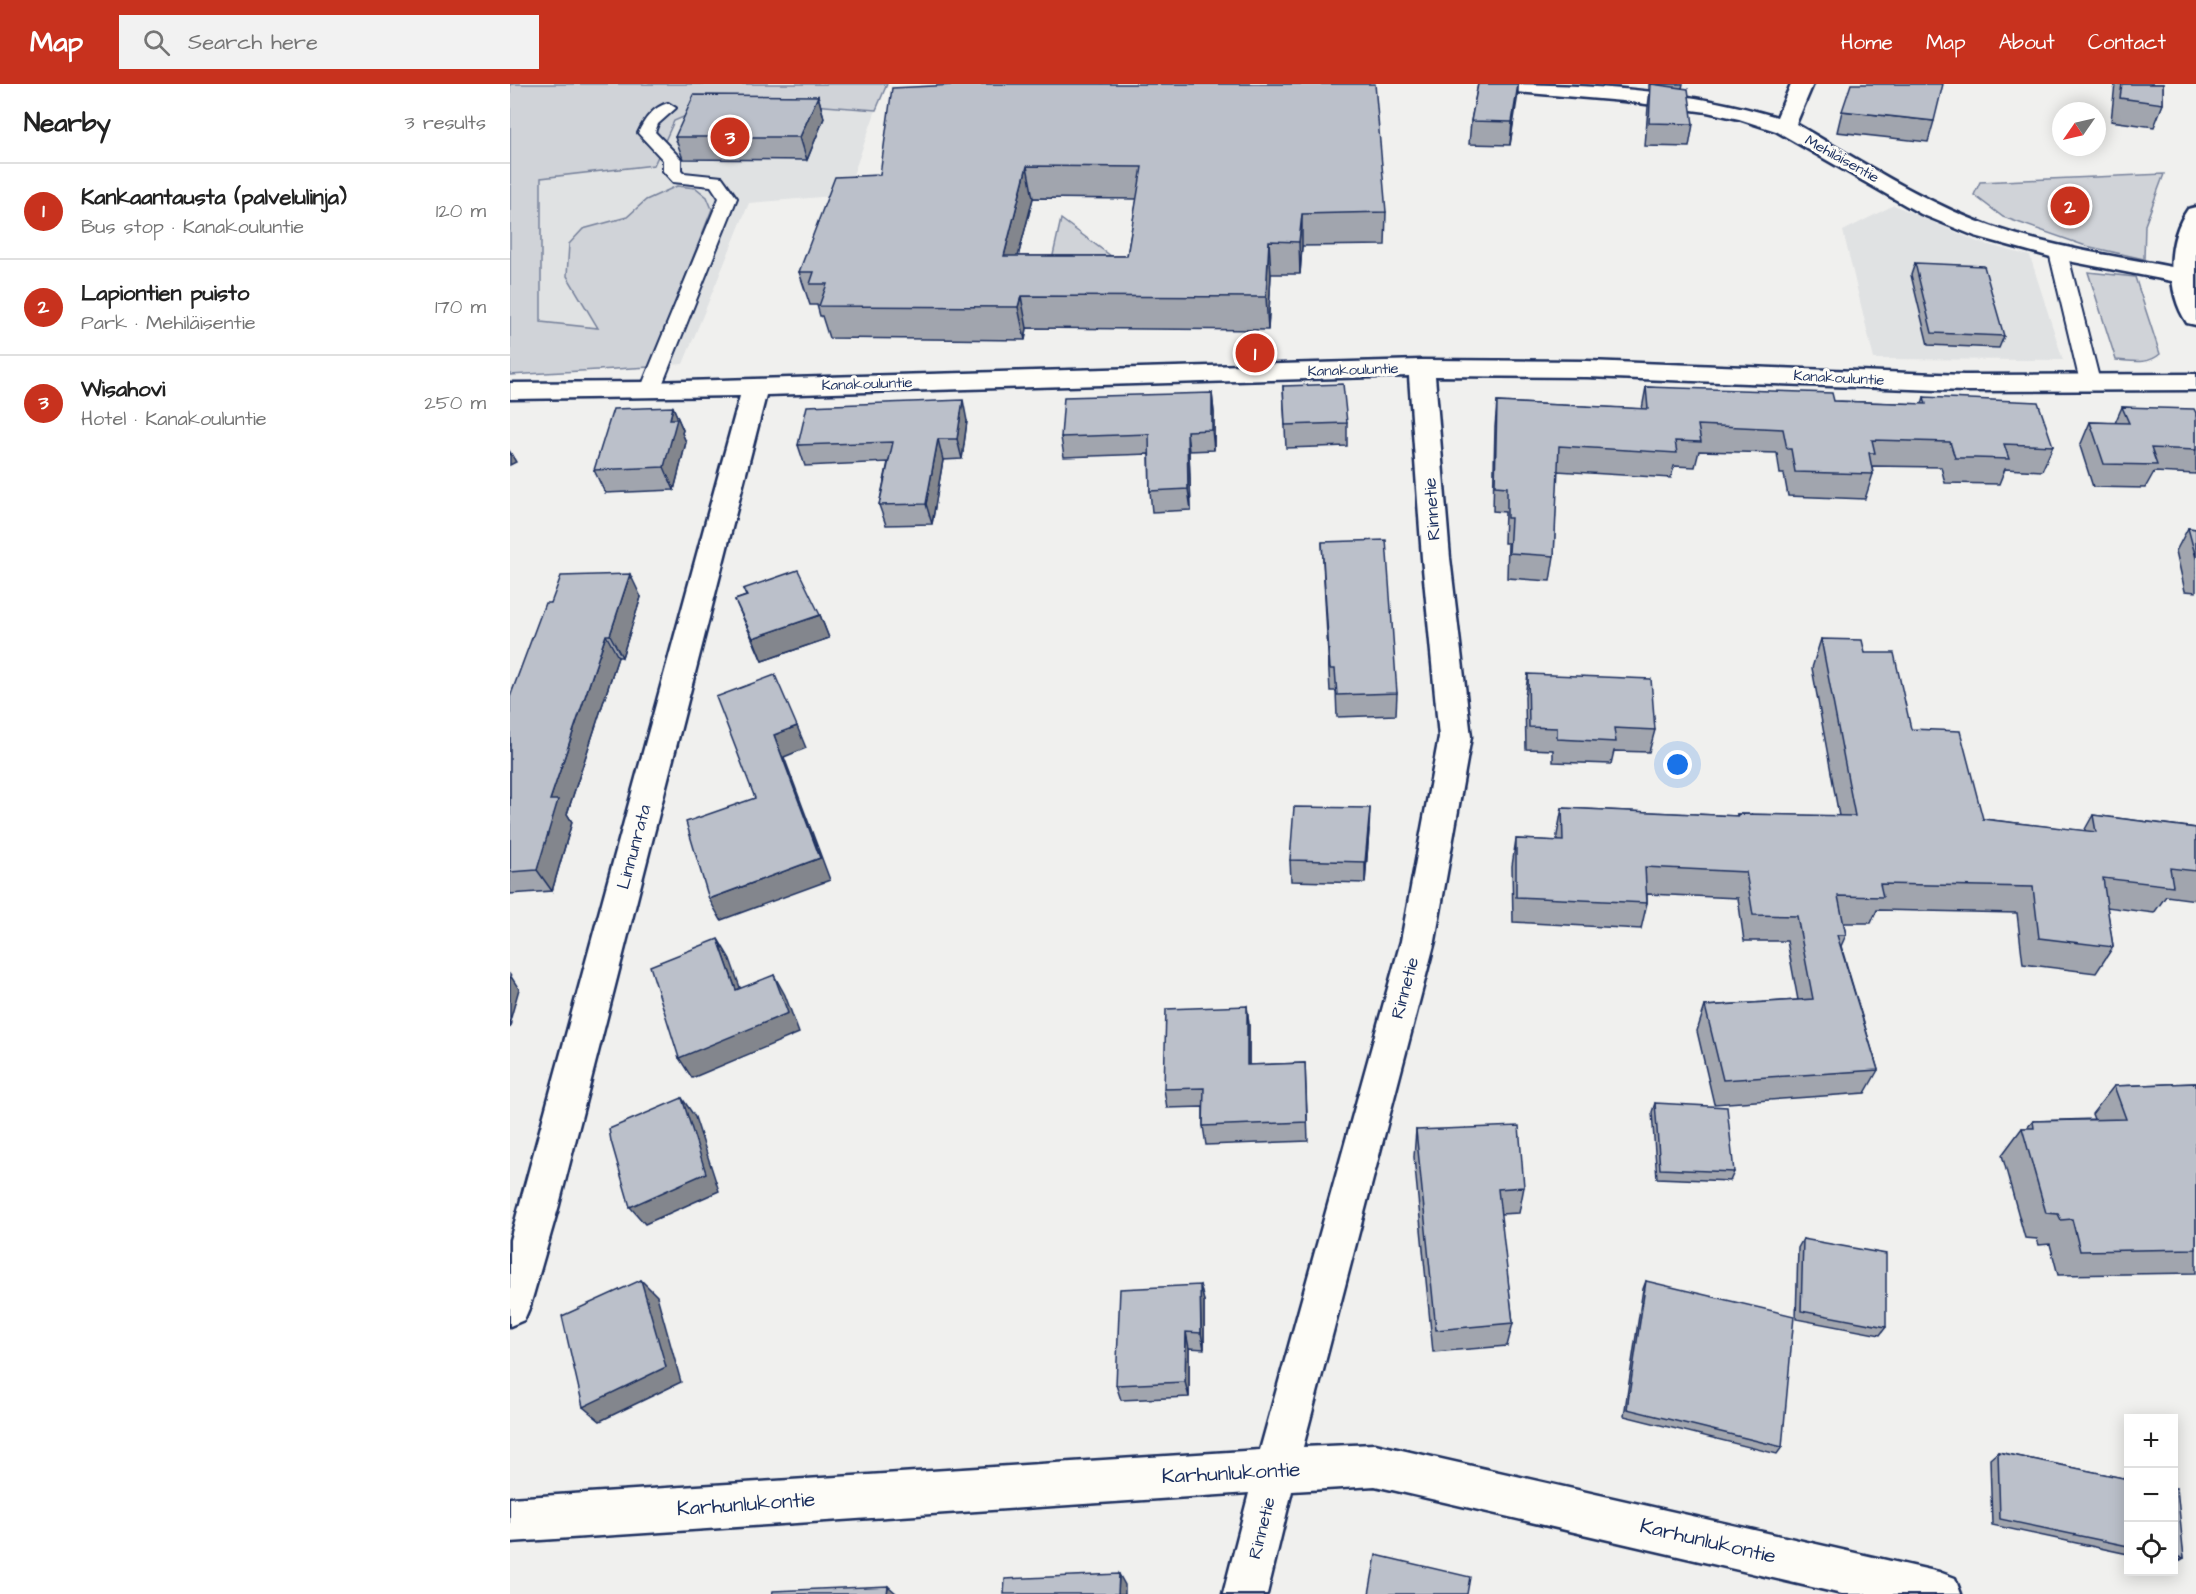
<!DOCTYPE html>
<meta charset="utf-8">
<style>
:root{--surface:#fff;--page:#f2f2f2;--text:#222;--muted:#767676;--line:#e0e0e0;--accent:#c8321e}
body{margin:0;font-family:"Architects Daughter",sans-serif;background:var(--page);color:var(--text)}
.controls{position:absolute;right:18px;bottom:18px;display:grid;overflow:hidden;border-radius:0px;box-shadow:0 3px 15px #0003}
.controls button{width:54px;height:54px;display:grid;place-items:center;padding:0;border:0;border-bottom:2px solid var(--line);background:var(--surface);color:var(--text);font:30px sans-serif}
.compass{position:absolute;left:1542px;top:18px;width:54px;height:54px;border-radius:50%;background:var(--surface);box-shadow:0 3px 15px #0003;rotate:236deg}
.you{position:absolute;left:1168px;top:681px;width:21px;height:21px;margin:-15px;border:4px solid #fff;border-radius:50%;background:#1a73e8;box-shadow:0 0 0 9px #1a73e833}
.badge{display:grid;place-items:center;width:39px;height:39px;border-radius:50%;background:var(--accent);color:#fff;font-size:20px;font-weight:700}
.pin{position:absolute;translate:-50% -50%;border:3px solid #fff;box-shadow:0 2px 6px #0006}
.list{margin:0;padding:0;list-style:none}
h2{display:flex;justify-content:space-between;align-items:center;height:78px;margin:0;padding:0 24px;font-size:26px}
h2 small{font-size:20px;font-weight:400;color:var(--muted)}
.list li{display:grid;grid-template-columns:39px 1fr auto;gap:18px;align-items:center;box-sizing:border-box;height:96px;padding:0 24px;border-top:2px solid var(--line)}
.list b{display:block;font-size:22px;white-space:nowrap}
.list p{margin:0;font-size:20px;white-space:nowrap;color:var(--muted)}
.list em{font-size:20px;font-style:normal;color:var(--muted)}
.icon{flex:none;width:33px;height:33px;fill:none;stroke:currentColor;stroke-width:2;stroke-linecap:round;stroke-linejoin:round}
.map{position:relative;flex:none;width:1686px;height:1510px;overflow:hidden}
header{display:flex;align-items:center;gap:36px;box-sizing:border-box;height:84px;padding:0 30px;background:var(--accent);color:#fff}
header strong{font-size:28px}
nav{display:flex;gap:33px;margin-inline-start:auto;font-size:21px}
.search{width:420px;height:54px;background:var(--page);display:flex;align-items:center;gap:15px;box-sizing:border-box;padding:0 21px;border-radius:0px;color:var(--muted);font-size:22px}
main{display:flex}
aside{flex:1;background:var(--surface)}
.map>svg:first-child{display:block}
.built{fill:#e0e2e3}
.green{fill:#d0d3d8;stroke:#76819b;stroke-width:1.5}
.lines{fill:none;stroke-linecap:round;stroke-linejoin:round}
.lane-casing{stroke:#1b2f5e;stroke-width:4}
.street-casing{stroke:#1b2f5e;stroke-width:5}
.secondary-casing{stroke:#1b2f5e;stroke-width:5}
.lane{fill:#fdfcf7;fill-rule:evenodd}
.street{fill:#fdfcf7;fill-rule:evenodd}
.secondary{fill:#fdfcf7;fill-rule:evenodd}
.wall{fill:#a1a5ae;stroke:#1b2f5e;stroke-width:1.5;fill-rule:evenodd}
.shaded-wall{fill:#83868d;stroke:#1b2f5e;stroke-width:1.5}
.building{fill:#bbc0ca;stroke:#1b2f5e;stroke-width:1.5;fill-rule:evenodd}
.labels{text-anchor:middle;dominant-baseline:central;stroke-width:6;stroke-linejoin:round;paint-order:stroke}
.far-street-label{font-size:15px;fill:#1b2f5e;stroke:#fdfcf7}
.street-label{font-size:18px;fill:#1b2f5e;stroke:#fdfcf7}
.near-street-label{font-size:21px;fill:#1b2f5e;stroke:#fdfcf7}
</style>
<header>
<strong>Map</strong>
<div class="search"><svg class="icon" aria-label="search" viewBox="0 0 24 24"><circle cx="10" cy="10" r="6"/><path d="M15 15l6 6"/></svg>Search here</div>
<nav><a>Home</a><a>Map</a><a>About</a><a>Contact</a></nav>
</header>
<main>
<aside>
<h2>Nearby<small>3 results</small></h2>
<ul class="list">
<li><span class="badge">1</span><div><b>Kankaantausta (palvelulinja)</b><p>Bus stop · Kanakouluntie</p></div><em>120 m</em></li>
<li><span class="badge">2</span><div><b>Lapiontien puisto</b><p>Park · Mehiläisentie</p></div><em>170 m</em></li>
<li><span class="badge">3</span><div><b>Wisahovi</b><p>Hotel · Kanakouluntie</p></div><em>250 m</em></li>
</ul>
</aside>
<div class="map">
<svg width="1686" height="1510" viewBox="0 0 1686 1510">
<rect width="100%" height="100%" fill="#f0f0ee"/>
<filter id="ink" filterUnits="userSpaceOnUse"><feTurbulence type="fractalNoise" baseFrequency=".0167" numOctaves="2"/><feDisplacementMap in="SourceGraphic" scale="12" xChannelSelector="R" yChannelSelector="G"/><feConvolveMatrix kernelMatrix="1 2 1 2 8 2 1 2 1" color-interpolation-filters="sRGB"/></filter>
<g filter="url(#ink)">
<g class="built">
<path d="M302,21L366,26L336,111L239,119L173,280L140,283L31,238V94L144,81L164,37L178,31Z"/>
<path d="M1384,121L1468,158L1520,172L1553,276L1364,275L1333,147Z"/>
</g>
<g class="green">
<path d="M0,0H377L366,26L302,21L178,31L164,37L144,81L31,94V238L88,244L57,192L59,160L73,145L117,133L136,116L167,102L186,104L197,113L202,125L140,283L0,291Z"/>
<path d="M1654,90L1635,141L1634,175L1576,162L1493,133L1464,111L1470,98Z"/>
<path d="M551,135L609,178L538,194Z"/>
<path d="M1578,188L1625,193L1650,270C1638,281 1622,277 1606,276Z"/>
</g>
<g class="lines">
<g class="lane-casing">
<g id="lane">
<path d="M158,19L166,24L148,40L145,48L171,75V86L174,89L212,93L227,114L150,306L147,310L140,312L133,310L130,306L209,114L201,102L163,98L153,87V76L128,49C134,36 143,23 158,19Z"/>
<path d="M1548,162L1555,164L1557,168L1590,298L1587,302L1580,304L1573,302L1570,298L1539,168L1541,164Z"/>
</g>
</g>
<g class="street-casing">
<g id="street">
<path d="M971,0C1071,0 1171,4 1267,33L1281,0H1303L1286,40C1349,76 1411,117 1480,142C1542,164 1608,172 1672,185L1681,187L1684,192L1681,197L1672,199L1548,175L1465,152L1411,130L1266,47L1229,35L1197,28L1113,17L982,6L974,5Z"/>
<path d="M911,276L1077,277L1454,291L1686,290V306L1454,307L1077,293L925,292L940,474L961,653L925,857L793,1363L865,1360L1429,1488L1445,1494L1451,1510H1332L865,1402L782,1407L757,1510H713L739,1409L0,1458V1414L750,1366L891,857L929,653L912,474L899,292L256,311L49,1121L20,1222L14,1236L0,1242V1156L230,312L0,315V299L140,298Z"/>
</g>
</g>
<g class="secondary-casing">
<path id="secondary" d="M1686,123V241L1677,239C1656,208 1656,156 1678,125Z"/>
</g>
<use href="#lane" class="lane"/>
<use href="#street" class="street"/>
<use href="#secondary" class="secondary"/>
</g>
<g class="wall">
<path d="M464,0L876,128L875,161L792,162L790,190H761L758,246L517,244L515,256L319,254L312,232H310L307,221H300L289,188L370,91ZM523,114L627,115L617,172H508Z"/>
<path d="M968,0H1008L1000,61L959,60L961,37Z"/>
<path d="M1139,0H1173L1172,4L1183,40L1179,63L1135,62L1138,23L1140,6L1139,5Z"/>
<path d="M1605,0H1653V20L1644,43L1601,37Z"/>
<path d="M308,12L314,34L297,76L173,75L165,53Z"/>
<path d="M1332,27L1424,37L1418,58L1327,48Z"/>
<path d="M1405,179L1494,252L1489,264L1418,261L1401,191Z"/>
<path d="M773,302L837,339V362L776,364Z"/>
<path d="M1136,303L1324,317L1412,320L1414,313L1543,362L1532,387L1495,385L1489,400L1435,399L1431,383L1362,382L1363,390L1355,415L1278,412L1274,390H1270L1267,369L1189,367L1185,383L1164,382L1161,394L1047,387L1044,472L1040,497L997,494L998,459H994L995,428L983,427L985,343L987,318L1132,325Z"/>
<path d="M702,309L704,329V366L679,367L681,426L642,428L640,407L639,370L554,373L551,353Z"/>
<path d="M163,323L173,346L172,349L176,358L164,406L95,409L84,386Z"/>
<path d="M1612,323L1686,329V390L1644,388L1635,404L1583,403L1570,362L1580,338L1605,339Z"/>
<path d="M457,337L452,375L433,376L422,440L376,441L369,421L378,378L295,382L288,361Z"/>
<path d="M1678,444L1686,445V508L1675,507L1666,467Z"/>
<path d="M812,458L887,609L886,631L827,633L826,607H820Z"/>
<path d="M233,505L310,531L319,554L252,577L225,516L236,512Z"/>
<path d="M131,513L112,573H108L57,730L62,738L42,807L0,810V613L41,519Z"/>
<path d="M1311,555L1355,569L1401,645L1473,735L1574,747L1583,731L1686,744V816L1656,812L1644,829L1597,823L1603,863L1586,889L1513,880L1507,829L1367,826L1361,839H1333L1336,851L1331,862L1368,986L1355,1009L1204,1020L1187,947L1195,922L1288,916L1277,857H1234L1228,814L1137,810V819L1131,845L1003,838L1002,782L1006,755L1047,757V751L1052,724L1227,732V730L1329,732L1302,584Z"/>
<path d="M1018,590L1145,646L1139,668L1104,667L1101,680L1043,678V666L1016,665L1015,613Z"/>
<path d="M859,746L855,799L781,797L780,776Z"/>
<path d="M737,922L739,942V981L795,979L798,1057L696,1061L693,1042V1023L657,1024L654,1005Z"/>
<path d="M1686,999V1189L1548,1191L1540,1160L1529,1161L1527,1155L1515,1154L1492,1071L1512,1044H1517L1523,1037L1584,1035L1582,1030L1604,1002Z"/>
<path d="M1145,1019L1224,1088L1220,1097L1147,1094L1142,1028Z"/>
<path d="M906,1046L1014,1103L1009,1129L990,1130L1003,1239L997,1262L923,1268L904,1073Z"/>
<path d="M1293,1155L1376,1243L1370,1251L1286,1235L1288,1164Z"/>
<path d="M1136,1197L1272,1363L1267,1370L1114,1332L1133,1205Z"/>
<path d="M690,1201L694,1217V1265L679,1264V1313L611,1316L606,1301Z"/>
<path d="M1488,1368L1618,1395V1470L1482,1441L1480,1375Z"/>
<path d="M1664,1404L1674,1474L1664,1480Z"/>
</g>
<g class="shaded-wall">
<path d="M1008,0V10L1000,61L1002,38Z"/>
<path d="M308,12L314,34L297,76L290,53Z"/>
<path d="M517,82L523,114L500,204L494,172Z"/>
<path d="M792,130V162L790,190L789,158Z"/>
<path d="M759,157L761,190L758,246L756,213Z"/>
<path d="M511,212L517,244L515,256L508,223Z"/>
<path d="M702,309L704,329V366L702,346Z"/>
<path d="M453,316L457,337L452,375L447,355Z"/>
<path d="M163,323L173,346L172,349L176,358L164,406L154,383L160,335Z"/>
<path d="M677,347L679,367L681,426L678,405Z"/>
<path d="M428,355L433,376L422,440L416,420Z"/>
<path d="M0,368L6,378L0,381Z"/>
<path d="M120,490L131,513L112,573L100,551Z"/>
<path d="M310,531L319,554L252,577L243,554Z"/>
<path d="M96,551L108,573L57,730L62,738L42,807L27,786L40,716Z"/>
<path d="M287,642L296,664L274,673L320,796L211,836L199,815L310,774L264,651Z"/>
<path d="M860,724L859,746L855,799V778Z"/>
<path d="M208,855L220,875L238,926L226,906Z"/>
<path d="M0,891L9,905L0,937L2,939L0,944Z"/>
<path d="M264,891L275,911L289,949L182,994L169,974Z"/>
<path d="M737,922L739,942V1000L737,981Z"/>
<path d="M172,1014L185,1033L209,1107L135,1140L120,1123Z"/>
<path d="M131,1196L147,1212L171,1298L90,1337L73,1323Z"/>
<path d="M690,1201L694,1217V1265L691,1249Z"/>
<path d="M676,1248L679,1264V1313L675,1298Z"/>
<path d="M609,1490L615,1501V1510H608Z"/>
<path d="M378,1502L387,1510H377Z"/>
</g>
<g class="building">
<path d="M464,0H865L876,128L792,130L789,158L759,157L756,213L511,212L508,223L309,222L317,200H300L304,188H289L325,93L370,91L382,4ZM517,82L632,83L617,172H494Z"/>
<path d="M968,0H1008L1002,38L961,37Z"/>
<path d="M1141,0L1178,5L1183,40L1139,39Z"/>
<path d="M1341,0H1433L1424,37L1332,27Z"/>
<path d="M1612,0H1653V20L1610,14Z"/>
<path d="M184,11L308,12L290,53H165Z"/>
<path d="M1405,179L1474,182L1494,252L1422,249Z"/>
<path d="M833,300L837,339L775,341L773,302Z"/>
<path d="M1136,303L1322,309L1324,317L1416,320L1414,313L1528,318L1543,362L1494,360L1499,375L1465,374H1445L1440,358L1362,356L1365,369H1359L1363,390L1285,388L1281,365H1277L1273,345L1188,341L1191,358L1165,357L1167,369L1049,362L1044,472L999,469L1001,434H997V403L985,402L987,318L1138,325Z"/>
<path d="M702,309V346L677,347L678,405L640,407L639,350L551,353L554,313Z"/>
<path d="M453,316L447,355H428L416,420L369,421L383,358L288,361L297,322Z"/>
<path d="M163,323L160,335H167L154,383L84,386L103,325Z"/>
<path d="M1612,323L1684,325L1686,329V366L1641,364L1647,381L1594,380L1580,338L1619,339Z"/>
<path d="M1678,444L1686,445V474Z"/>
<path d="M876,456L887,609L827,611L825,585H820L812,458Z"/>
<path d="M288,486L310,531L243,554L225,516L237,512L233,505Z"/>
<path d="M120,490L100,551H96L40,716H48L27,786L0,788V613L35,519H41L51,492Z"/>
<path d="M1311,555L1352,556L1355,569H1384L1401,645L1450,647L1473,735L1586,748L1583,731L1686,744V787L1660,784L1663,802L1593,794L1603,863L1529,854L1523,803L1370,800L1373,813L1328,812L1336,851H1327L1368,986L1213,996L1195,922L1303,915L1287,832L1243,831L1236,788L1135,783L1137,819L1006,813V755L1053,757L1052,724L1228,732L1227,730L1345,732Z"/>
<path d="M1018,590L1141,595L1145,646L1104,644L1106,658L1047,655V644L1019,643Z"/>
<path d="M265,591L287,642L264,651L310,774L199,815L176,738L245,714L206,613Z"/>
<path d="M784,723L860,724L855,778L780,776Z"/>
<path d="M208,855L226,906L264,891L278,929L169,974L140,882Z"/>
<path d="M737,922V981L795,979L797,1038L693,1042L694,1004L654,1005L656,925Z"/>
<path d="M1686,999V1165L1570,1167L1562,1135L1551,1136L1548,1130L1536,1129L1512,1044H1524L1523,1037L1616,1035L1604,1002Z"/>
<path d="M172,1014L196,1089L120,1123L101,1057L99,1045Z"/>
<path d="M1145,1019L1217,1023L1224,1088L1150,1085Z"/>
<path d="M1009,1042L1014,1103L988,1105L1003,1239L926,1246L906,1046Z"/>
<path d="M1293,1155L1376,1170V1243L1291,1227Z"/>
<path d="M131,1196L156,1283L73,1323L52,1232Z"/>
<path d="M1136,1197L1284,1232L1272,1363L1117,1325Z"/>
<path d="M690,1201L691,1249L676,1248L675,1298L606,1301L610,1205Z"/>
<path d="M1488,1368L1618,1395V1462L1490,1435Z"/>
<path d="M1664,1404H1667L1674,1474L1664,1472Z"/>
<path d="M866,1471L960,1493L957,1510H859Z"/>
<path d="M609,1490L608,1510H494L495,1495Z"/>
<path d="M378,1502L377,1510H262L263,1507Z"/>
</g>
</g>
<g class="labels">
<g class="far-street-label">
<text transform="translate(1332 75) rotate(29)">Mehiläisentie</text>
<text transform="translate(843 286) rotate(-2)">Kanakouluntie</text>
<text transform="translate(1329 294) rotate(3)">Kanakouluntie</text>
<text transform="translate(357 300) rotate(-2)">Kanakouluntie</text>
</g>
<g class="street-label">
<text transform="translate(922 425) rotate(-94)">Rinnetie</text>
<text transform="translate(124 763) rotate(-75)">Linnunrata</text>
<text transform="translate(895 904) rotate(-75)">Rinnetie</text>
<text transform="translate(752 1444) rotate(-76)">Rinnetie</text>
</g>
<g class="near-street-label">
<text transform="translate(721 1389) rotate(-3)">Karhunlukontie</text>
<text transform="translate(236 1420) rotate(-4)">Karhunlukontie</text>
<text transform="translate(1198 1457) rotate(13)">Karhunlukontie</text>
</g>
</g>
</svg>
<div class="controls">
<button>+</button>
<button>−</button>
<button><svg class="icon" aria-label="locate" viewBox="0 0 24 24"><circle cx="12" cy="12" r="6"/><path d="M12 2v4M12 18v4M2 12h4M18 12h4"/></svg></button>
</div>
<svg class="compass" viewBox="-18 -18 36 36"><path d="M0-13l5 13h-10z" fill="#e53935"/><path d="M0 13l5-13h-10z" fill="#767676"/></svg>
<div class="you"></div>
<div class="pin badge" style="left:745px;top:269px">1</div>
<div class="pin badge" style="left:1560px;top:122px">2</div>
<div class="pin badge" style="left:220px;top:53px">3</div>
</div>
</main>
